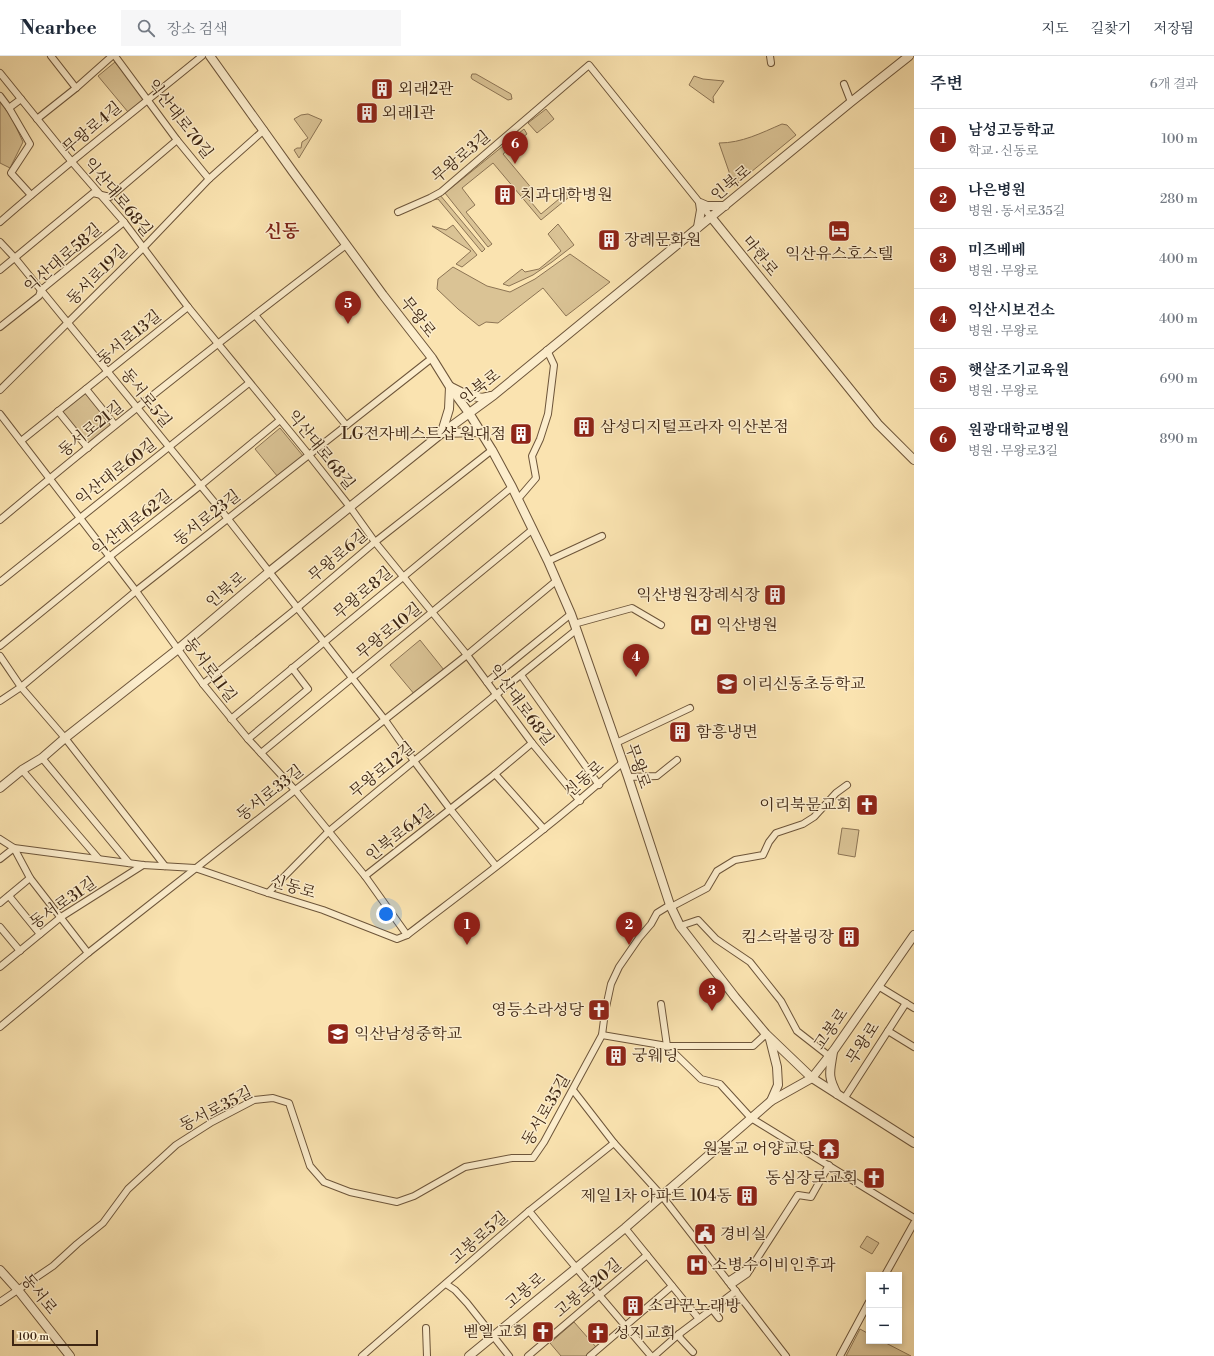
<!DOCTYPE html>
<html lang="ko">
<meta charset="utf-8">
<style>
:root{--surface:#fff;--page:#f6f6f7;--text:#1f2937;--muted:#747a83;--line:#e0e1e3;--accent:#8f2418}
body{margin:0;font-family:"Libre Bodoni","Noto Serif KR",serif;background:var(--page);color:var(--text)}
.controls{position:absolute;right:12px;bottom:12px;display:grid;overflow:hidden;border-radius:0px;box-shadow:0 2px 6px #0003}
.controls button{width:36px;height:36px;display:grid;place-items:center;padding:0;border:0;border-bottom:1px solid var(--line);background:var(--surface);color:var(--text);font:20px sans-serif}
.scale{position:absolute;left:12px;bottom:10px;width:86px;box-sizing:border-box;padding-left:4px;border:2px solid #3e2613;border-top:0;font-size:11px;line-height:14px;white-space:nowrap;color:#3e2613;-webkit-text-stroke:3px #fcedcc;paint-order:stroke}
.you{position:absolute;left:386px;top:858px;width:14px;height:14px;margin:-10px;border:3px solid #fff;border-radius:50%;background:#1a73e8;box-shadow:0 0 0 6px #1a73e833}
.badge{display:grid;place-items:center;width:26px;height:26px;border-radius:50%;background:var(--accent);color:#fff;font-size:13px;font-weight:700}
.pin{position:absolute;translate:-50% -33px;filter:drop-shadow(0 1px 2px #0008)}
.pin::after{content:'';position:absolute;top:21px;width:14px;height:12px;background:inherit;clip-path:polygon(0 0,100% 0,50% 100%)}
.list{margin:0;padding:0;list-style:none}
h2{display:flex;justify-content:space-between;align-items:center;height:52px;margin:0;padding:0 16px;font-size:17px}
h2 small{font-size:13px;font-weight:400;color:var(--muted)}
.list li{display:grid;grid-template-columns:26px 1fr auto;gap:12px;align-items:center;box-sizing:border-box;height:60px;padding:0 16px;border-top:1px solid var(--line)}
.list b{display:block;font-size:15px;white-space:nowrap}
.list p{margin:0;font-size:13px;white-space:nowrap;color:var(--muted)}
.list em{font-size:13px;font-style:normal;color:var(--muted)}
.icon{flex:none;width:22px;height:22px;fill:none;stroke:currentColor;stroke-width:2;stroke-linecap:round;stroke-linejoin:round}
.map{position:relative;flex:none;width:914px;height:1300px;overflow:hidden}
header{display:flex;align-items:center;gap:24px;box-sizing:border-box;height:56px;padding:0 20px;background:var(--surface);border-bottom:1px solid var(--line)}
header strong{font-size:19px}
nav{display:flex;gap:22px;margin-inline-start:auto;font-size:14px}
.search{width:280px;height:36px;background:var(--page);display:flex;align-items:center;gap:10px;box-sizing:border-box;padding:0 14px;border-radius:0px;color:var(--muted);font-size:15px}
main{display:flex}
aside{flex:1;background:var(--surface)}
.map>svg:first-child{display:block}
.green{fill:#dac395;stroke:#8c7454}
.lines{fill:none;stroke-linecap:round;stroke-linejoin:round}
.minor-casing{stroke:#6d553a;stroke-width:8}
.tertiary-casing{stroke:#6d553a;stroke-width:10}
.minor{stroke:#fcedcc;stroke-width:6}
.tertiary{stroke:#fcedcc;stroke-width:8}
.labels{text-anchor:middle;dominant-baseline:central;stroke-width:3;stroke-linejoin:round;paint-order:stroke}
.poi-label{font-size:16px;fill:#3e2613;stroke:#fcedcc;text-anchor:start}
.street-label{font-size:16px;fill:#3e2613;stroke:#fcedcc}
.quarter-label{font-size:18px;font-weight:bold;fill:#7a1f14;stroke:#fcedcc}
</style>
<header>
<strong>Nearbee</strong>
<div class="search"><svg class="icon" aria-label="search" viewBox="0 0 24 24"><circle cx="10" cy="10" r="6"/><path d="M15 15l6 6"/></svg>장소 검색</div>
<nav><a>지도</a><a>길찾기</a><a>저장됨</a></nav>
</header>
<main>
<div class="map">
<svg width="914" height="1300" viewBox="0 0 914 1300">
<rect width="100%" height="100%" fill="#fae3b0"/>
<filter id="stains"><feTurbulence type="fractalNoise" baseFrequency=".005" numOctaves="4"/><feColorMatrix values="0 0 0 0 .2 0 0 0 0 .09 0 0 0 0 .02 0 0 0 .5 -.17"/></filter>
<radialGradient id="worn" r=".72"><stop offset=".6" stop-color="#630" stop-opacity="0"/><stop offset="1" stop-color="#630" stop-opacity=".3"/></radialGradient>
<g class="green">
<path d="M115,6L144,43L128,56L98,20Z"/>
<path d="M472,18H476L511,38L512,43L508,44L472,23L471,21Z"/>
<path d="M694,20L703,23L724,25L713,41L714,47L689,29Z"/>
<path d="M0,46L9,56L23,86L10,112L0,107Z"/>
<path d="M546,53L554,63L537,77L528,67Z"/>
<path d="M308,58L322,64L299,102L294,94L297,92H301L302,86L308,82L294,63L301,59Z"/>
<path d="M782,68L787,69L796,79L734,130L719,87C742,87 761,77 782,68Z"/>
<path d="M524,73L527,78L503,98L533,134L526,140L541,158L571,133L574,137L541,164L493,107L462,132L475,149L466,156L492,188L488,191L445,137Z"/>
<path d="M440,139L485,193L482,196L438,143L433,144L432,142Z"/>
<path d="M558,168L574,189L552,206L533,219L509,230L503,228L522,213L525,216L539,213L561,195L548,178Z"/>
<path d="M453,169L477,199L462,211L456,208L471,195L432,170L446,174Z"/>
<path d="M570,198L610,226L566,260L543,232L498,267L486,266L479,270L458,253L437,233L438,223L453,211L487,230L510,236L535,223Z"/>
<path d="M86,336L113,369L88,389L61,355Z"/>
<path d="M280,372L303,400L278,421L255,393Z"/>
<path d="M420,584L444,614L415,639L390,609Z"/>
<path d="M842,772L859,774L855,801L838,798Z"/>
<path d="M867,1180L879,1187L872,1198L860,1191Z"/>
<path d="M574,1266L596,1291L586,1300H561L550,1287Z"/>
<path d="M860,1273L869,1278V1285H882L911,1300H846Z"/>
</g>
<g class="lines">
<g class="minor-casing">
<g id="minor">
<path d="M51,0L76,32"/>
<path d="M115,0L177,84L209,123"/>
<path d="M770,0L771,7"/>
<path d="M0,17L72,106L124,166L188,251L309,399L350,451L375,486L467,599L532,687L580,745"/>
<path d="M844,28L851,46"/>
<path d="M0,40L9,52L30,88L11,117L31,139"/>
<path d="M9,52L21,43"/>
<path d="M37,63L76,32L112,0"/>
<path d="M398,156L430,142L441,136L589,9L711,161"/>
<path d="M0,166C66,108 135,55 202,0"/>
<path d="M0,186L15,202L41,234L228,463L385,664L414,705L450,753L496,810"/>
<path d="M0,214L93,137L110,141L177,84"/>
<path d="M255,259L346,369"/>
<path d="M0,271L39,240L41,234L124,166"/>
<path d="M86,333L115,369"/>
<path d="M0,334L144,191L209,123L264,74"/>
<path d="M58,355L88,392"/>
<path d="M0,358L136,535L203,628L248,683L295,734L365,820L407,879"/>
<path d="M21,385L188,251"/>
<path d="M518,443L536,422L532,400L540,383L548,358L554,309L547,294"/>
<path d="M0,464C113,369 229,278 346,189"/>
<path d="M548,505L602,480"/>
<path d="M0,526L249,327"/>
<path d="M574,568L632,552L661,569"/>
<path d="M0,590L109,501L201,429L280,364"/>
<path d="M0,600L21,631L65,682L165,810"/>
<path d="M521,619L599,729"/>
<path d="M487,626L571,558"/>
<path d="M203,628L297,552L375,486L492,394"/>
<path d="M0,645L21,631L136,535L432,302"/>
<path d="M231,663L512,431"/>
<path d="M248,683L308,633L292,612"/>
<path d="M616,687L690,652"/>
<path d="M261,697L533,473"/>
<path d="M42,702L129,807"/>
<path d="M22,714L98,802"/>
<path d="M495,718L544,773"/>
<path d="M628,721L657,720L677,704"/>
<path d="M0,783L14,792L143,809L195,812L268,837L323,854L397,883L407,879C480,823 554,768 622,707"/>
<path d="M0,803L14,792L30,822L88,897"/>
<path d="M365,820L495,718L532,687"/>
<path d="M268,837L328,776L414,705L576,574"/>
<path d="M9,840L40,878"/>
<path d="M0,847L30,822"/>
<path d="M671,851L707,832L717,815L735,804L763,799L769,786L776,777L803,768L814,761L836,737L847,729"/>
<path d="M680,870L698,864L716,883L750,906L781,945L797,975L829,1000"/>
<path d="M0,871L20,895"/>
<path d="M0,911L61,861L143,809"/>
<path d="M878,930L914,952"/>
<path d="M661,948L667,990L701,1023L720,1028L751,1062L914,1162"/>
<path d="M0,971L88,897L467,599L556,525"/>
<path d="M888,975L914,991"/>
<path d="M602,979L667,990H753L766,978"/>
<path d="M573,1034L614,1087L662,1140L786,1300"/>
<path d="M844,1043L906,947"/>
<path d="M529,1155C569,1204 610,1252 651,1300"/>
<path d="M625,1172L699,1263"/>
<path d="M885,1219L914,1167"/>
<path d="M728,1225L745,1214L750,1213"/>
<path d="M446,1228L455,1234L467,1247L509,1300"/>
<path d="M731,1229L747,1218L798,1139L811,1141L829,1109"/>
<path d="M0,1246L53,1210L77,1188L103,1167L128,1133L176,1089L212,1066L254,1044L273,1042L289,1047L310,1110L324,1126L350,1136L397,1146L414,1140L465,1111L512,1102H533L544,1086L602,979L605,956L611,928L619,911L639,882L651,868L657,857L670,849"/>
<path d="M712,1253L719,1262"/>
<path d="M426,1272L427,1300"/>
<path d="M679,1278L680,1282L693,1296"/>
<path d="M362,1300L529,1155L614,1087"/>
<path d="M528,1300L647,1199"/>
<path d="M590,1300L672,1230"/>
<path d="M654,1300L679,1278L736,1235"/>
<path d="M840,1300L869,1246"/>
</g>
</g>
<g class="tertiary-casing">
<g id="tertiary">
<path d="M210,0L293,116L383,239L432,302L450,331L469,357L492,394L512,431L548,505L571,558L628,721L670,849L680,870L735,941L766,978L812,1022L914,1087"/>
<path d="M711,161L878,368L914,404"/>
<path d="M698,171L701,154L700,147L707,150H725"/>
<path d="M451,331L465,338L482,342L491,340"/>
<path d="M442,376L449,353L450,331"/>
<path d="M442,377L481,376"/>
<path d="M0,732L22,714L42,702L65,682L178,593L269,516L442,377L494,339L851,46L909,0"/>
<path d="M770,983L777,1011L778,1029L771,1045"/>
<path d="M833,996C830,1016 827,1019 837,1038"/>
<path d="M0,1214L18,1234L70,1300"/>
<path d="M469,1300L625,1172L771,1045L812,1022L834,994L914,879"/>
</g>
</g>
<use href="#minor" class="minor"/>
<use href="#tertiary" class="tertiary"/>
</g>
<defs>
<g id="building-square" transform="scale(1.15)"><rect x="-9" y="-9" width="18" height="18" rx="4" fill="#8f2418" stroke="#fcedcc"/><path d="M-4-6H4V6H1V3H-1V6H-4ZM-2.5-4.3h1.7v1.8h-1.7ZM.8-4.3h1.7v1.8H.8ZM-2.5-1h1.7V.8h-1.7ZM.8-1h1.7V.8H.8Z" fill="#fff"/></g>
<g id="hotel-square" transform="scale(1.15)"><rect x="-9" y="-9" width="18" height="18" rx="4" fill="#8f2418" stroke="#fcedcc"/><path d="M-6-4.5h1.5V1H6V5H4.5V3h-9V5H-6ZM-4 0a1.8 1.8 0 1 1 3.6 0ZM.5 0V-2.5h3Q6-2.5 6 0Z" fill="#fff"/></g>
<g id="hospital-square" transform="scale(1.15)"><rect x="-9" y="-9" width="18" height="18" rx="4" fill="#8f2418" stroke="#fcedcc"/><path d="M-5-5h3v3.5h4V-5h3V5h-3V1.5h-4V5h-3Z" fill="#fff"/></g>
<g id="school-square" transform="scale(1.15)"><rect x="-9" y="-9" width="18" height="18" rx="4" fill="#8f2418" stroke="#fcedcc"/><path d="M0-5L7-2L0 1L-7-2ZM-4 1L0 2.5L4 1V4Q0 6-4 4Z" fill="#fff"/></g>
<g id="church-square" transform="scale(1.15)"><rect x="-9" y="-9" width="18" height="18" rx="4" fill="#8f2418" stroke="#fcedcc"/><path d="M-1.2-6h2.4v3.5h3.3v2.4h-3.3V6h-2.4V-.1h-3.3v-2.4h3.3Z" fill="#fff"/></g>
<g id="temple-square" transform="scale(1.15)"><rect x="-9" y="-9" width="18" height="18" rx="4" fill="#8f2418" stroke="#fcedcc"/><path d="M0-6L5-2H3V0L6.5 2.5H4V6H1.5V3h-3V6H-4V2.5H-6.5L-3 0V-2H-5Z" fill="#fff"/></g>
<g id="civic-square" transform="scale(1.15)"><rect x="-9" y="-9" width="18" height="18" rx="4" fill="#8f2418" stroke="#fcedcc"/><path d="M-.6-6.5H3V-4.5H.6V-3L4-1V1h2V6H-6V1h2V-1L-.6-3ZM-1.2 2.5V6h2.4V2.5Z" fill="#fff"/></g>
</defs>
<g fill-rule="evenodd">
<use href="#building-square" x="382" y="33"/>
<use href="#building-square" x="367" y="57"/>
<use href="#building-square" x="505" y="139"/>
<use href="#hotel-square" x="839" y="175"/>
<use href="#building-square" x="609" y="184"/>
<use href="#building-square" x="584" y="371"/>
<use href="#building-square" x="521" y="378"/>
<use href="#building-square" x="775" y="539"/>
<use href="#hospital-square" x="701" y="569"/>
<use href="#school-square" x="727" y="628"/>
<use href="#building-square" x="680" y="676"/>
<use href="#church-square" x="867" y="749"/>
<use href="#building-square" x="849" y="881"/>
<use href="#church-square" x="599" y="954"/>
<use href="#school-square" x="338" y="978"/>
<use href="#building-square" x="616" y="1000"/>
<use href="#temple-square" x="829" y="1093"/>
<use href="#church-square" x="874" y="1122"/>
<use href="#building-square" x="747" y="1140"/>
<use href="#civic-square" x="705" y="1178"/>
<use href="#hospital-square" x="697" y="1209"/>
<use href="#building-square" x="633" y="1250"/>
<use href="#church-square" x="543" y="1276"/>
<use href="#church-square" x="598" y="1277"/>
</g>
<g class="labels">
<g class="poi-label">
<text x="398" y="33">외래2관</text>
<text x="382" y="57">외래1관</text>
<text x="520" y="139">치과대학병원</text>
<text x="624" y="184">장례문화원</text>
<text x="839" y="198" text-anchor="middle">익산유스호스텔</text>
<text x="600" y="371">삼성디지털프라자 익산본점</text>
<text x="506" y="378" text-anchor="end">LG전자베스트샵 원대점</text>
<text x="760" y="539" text-anchor="end">익산병원장례식장</text>
<text x="716" y="569">익산병원</text>
<text x="742" y="628">이리신동초등학교</text>
<text x="696" y="676">함흥냉면</text>
<text x="852" y="749" text-anchor="end">이리북문교회</text>
<text x="834" y="881" text-anchor="end">킴스락볼링장</text>
<text x="584" y="954" text-anchor="end">영등소라성당</text>
<text x="354" y="978">익산남성중학교</text>
<text x="632" y="1000">궁웨딩</text>
<text x="814" y="1093" text-anchor="end">원불교 어양교당</text>
<text x="858" y="1122" text-anchor="end">동심장로교회</text>
<text x="732" y="1140" text-anchor="end">제일 1차 아파트 104동</text>
<text x="720" y="1178">경비실</text>
<text x="712" y="1209">소병수이비인후과</text>
<text x="648" y="1250">소라꾼노래방</text>
<text x="528" y="1276" text-anchor="end">벧엘 교회</text>
<text x="614" y="1277">성지교회</text>
</g>
<g class="street-label">
<text transform="translate(180 63) rotate(52)">익산대로70길</text>
<text transform="translate(92 72) rotate(-40)">무왕로4길</text>
<text transform="translate(461 101) rotate(-40)">무왕로3길</text>
<text transform="translate(731 127) rotate(-39)">인북로</text>
<text transform="translate(118 141) rotate(50)">익산대로68길</text>
<text transform="translate(760 200) rotate(51)">마한로</text>
<text transform="translate(63 202) rotate(-41)">익산대로58길</text>
<text transform="translate(97 219) rotate(-45)">동서로19길</text>
<text transform="translate(418 261) rotate(52)">무왕로</text>
<text transform="translate(129 282) rotate(-39)">동서로13길</text>
<text transform="translate(480 331) rotate(-38)">인북로</text>
<text transform="translate(146 342) rotate(51)">동서로5길</text>
<text transform="translate(91 373) rotate(-39)">동서로21길</text>
<text transform="translate(321 394) rotate(51)">익산대로68길</text>
<text transform="translate(116 416) rotate(-38)">익산대로60길</text>
<text transform="translate(207 462) rotate(-38)">동서로23길</text>
<text transform="translate(132 467) rotate(-38)">익산대로62길</text>
<text transform="translate(338 500) rotate(-40)">무왕로6길</text>
<text transform="translate(226 534) rotate(-40)">인북로</text>
<text transform="translate(363 537) rotate(-40)">무왕로8길</text>
<text transform="translate(389 575) rotate(-39)">무왕로10길</text>
<text transform="translate(210 614) rotate(53)">동서로11길</text>
<text transform="translate(521 649) rotate(53)">익산대로68길</text>
<text transform="translate(638 710) rotate(71)">무왕로</text>
<text transform="translate(382 714) rotate(-39)">무왕로12길</text>
<text transform="translate(584 723) rotate(-41)">신동로</text>
<text transform="translate(270 737) rotate(-38)">동서로33길</text>
<text transform="translate(400 777) rotate(-38)">인북로64길</text>
<text transform="translate(293 831) rotate(17)">신동로</text>
<text transform="translate(63 847) rotate(-35)">동서로31길</text>
<text transform="translate(831 973) rotate(-55)">고봉로</text>
<text transform="translate(863 987) rotate(-57)">무왕로</text>
<text transform="translate(216 1053) rotate(-27)">동서로35길</text>
<text transform="translate(546 1054) rotate(-60)">동서로35길</text>
<text transform="translate(479 1182) rotate(-41)">고봉로5길</text>
<text transform="translate(588 1232) rotate(-40)">고봉로20길</text>
<text transform="translate(525 1235) rotate(-40)">고봉로</text>
<text transform="translate(39 1238) rotate(51)">동서로</text>
</g>
<g class="quarter-label">
<text x="282" y="175">신동</text>
</g>
</g>
<rect width="100%" height="100%" filter="url(#stains)"/>
<rect width="100%" height="100%" fill="url(#worn)"/>
</svg>
<div class="controls">
<button>+</button>
<button>−</button>
</div>
<div class="scale">100 m</div>
<div class="you"></div>
<div class="pin badge" style="left:467px;top:889px">1</div>
<div class="pin badge" style="left:629px;top:889px">2</div>
<div class="pin badge" style="left:712px;top:955px">3</div>
<div class="pin badge" style="left:636px;top:621px">4</div>
<div class="pin badge" style="left:348px;top:268px">5</div>
<div class="pin badge" style="left:515px;top:108px">6</div>
</div>
<aside>
<h2>주변<small>6개 결과</small></h2>
<ul class="list">
<li><span class="badge">1</span><div><b>남성고등학교</b><p>학교 · 신동로</p></div><em>100 m</em></li>
<li><span class="badge">2</span><div><b>나은병원</b><p>병원 · 동서로35길</p></div><em>280 m</em></li>
<li><span class="badge">3</span><div><b>미즈베베</b><p>병원 · 무왕로</p></div><em>400 m</em></li>
<li><span class="badge">4</span><div><b>익산시보건소</b><p>병원 · 무왕로</p></div><em>400 m</em></li>
<li><span class="badge">5</span><div><b>햇살조기교육원</b><p>병원 · 무왕로</p></div><em>690 m</em></li>
<li><span class="badge">6</span><div><b>원광대학교병원</b><p>병원 · 무왕로3길</p></div><em>890 m</em></li>
</ul>
</aside>
</main>
